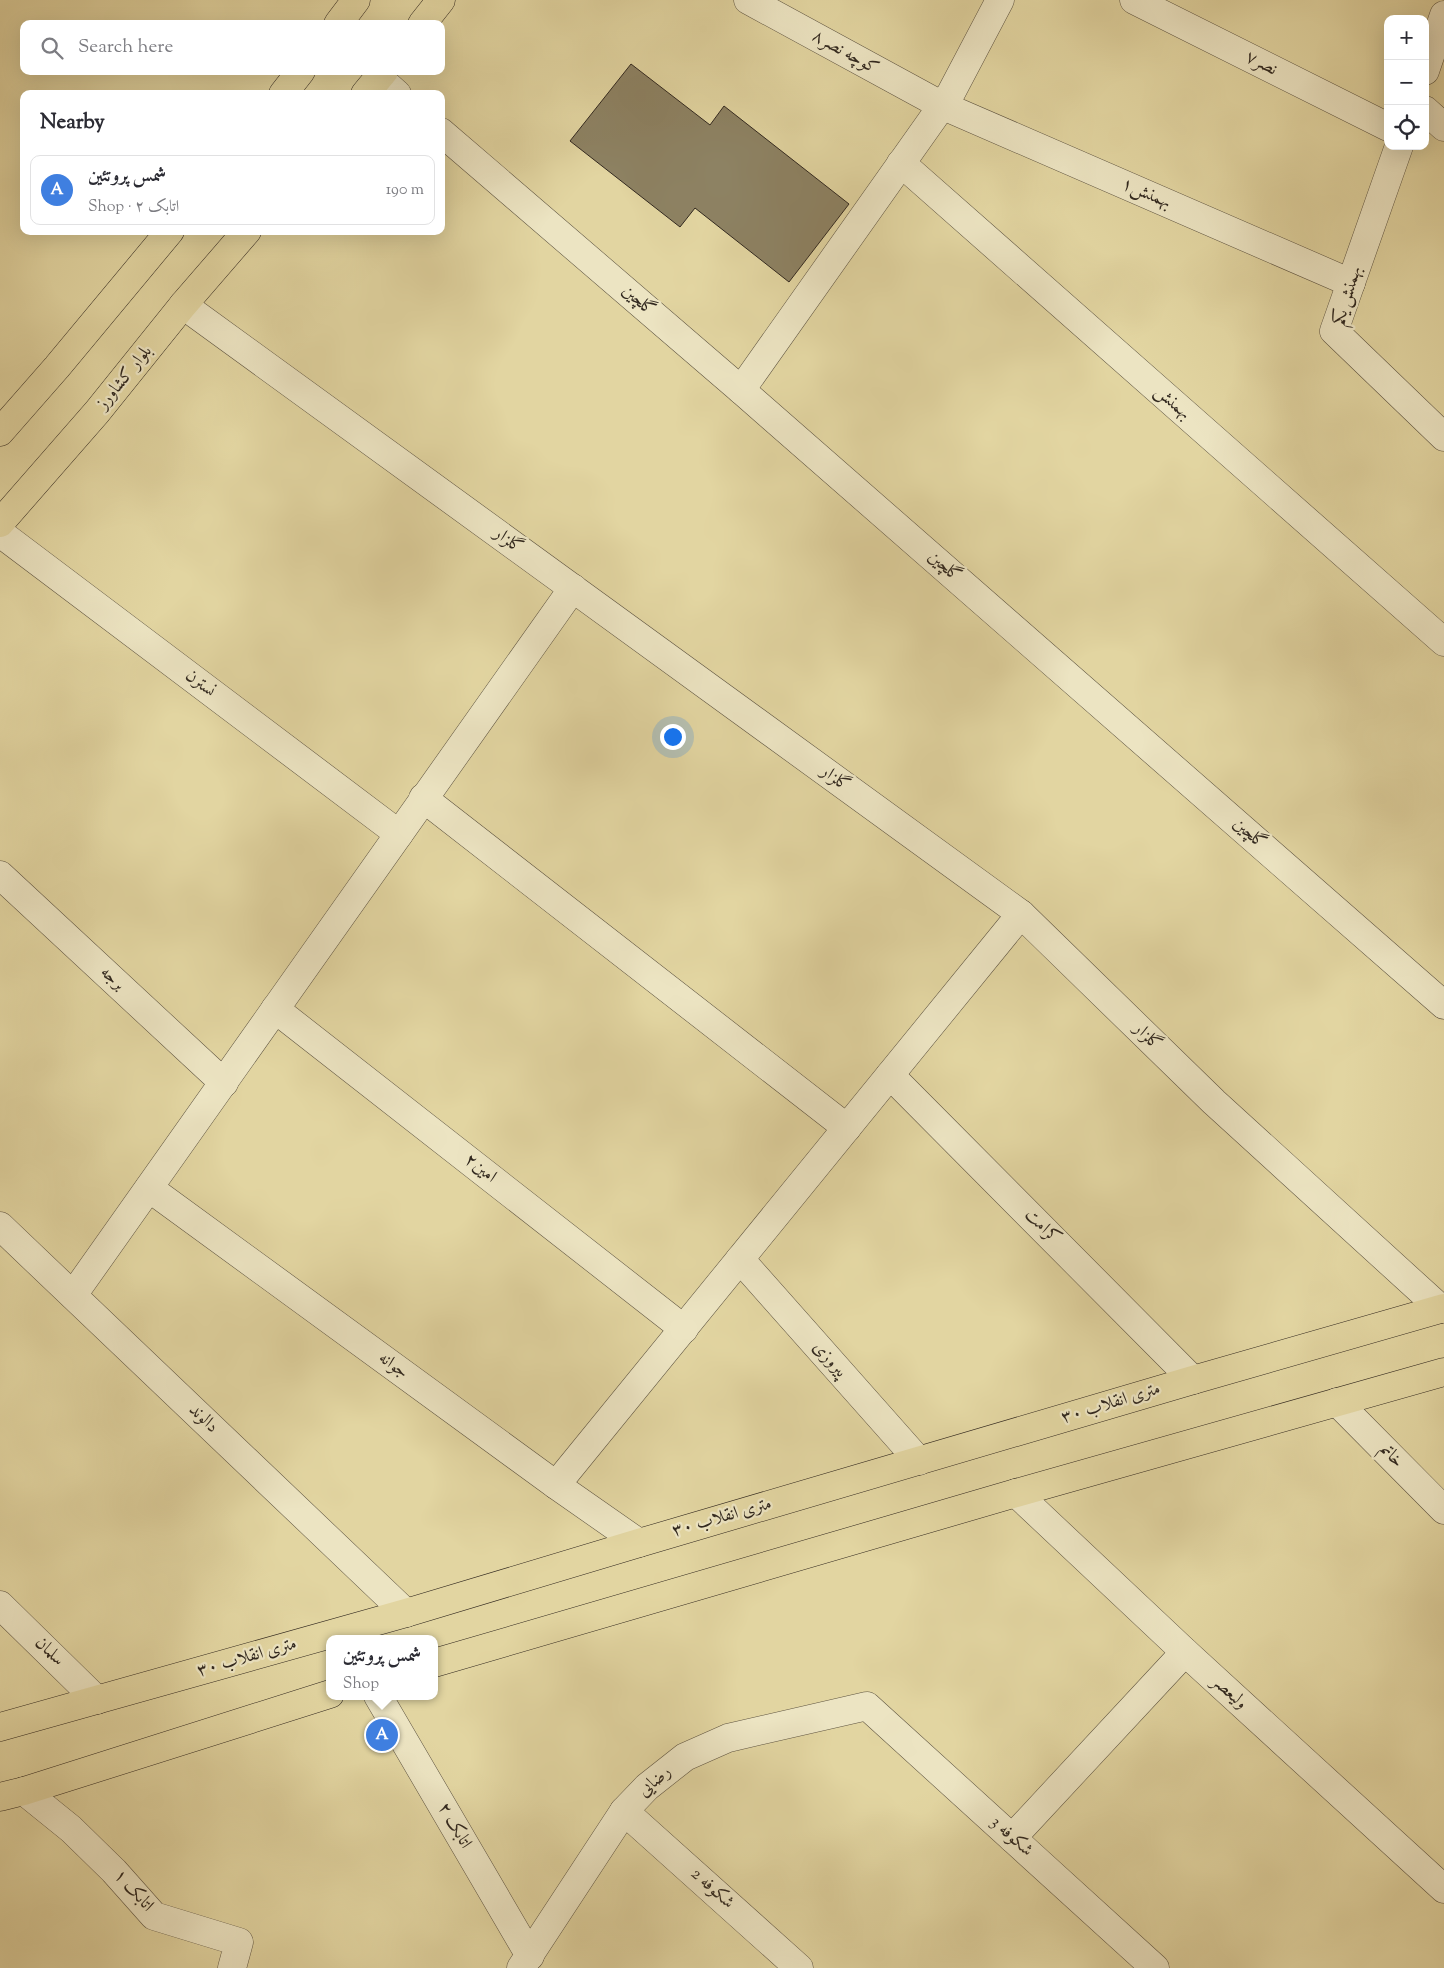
<!DOCTYPE html>
<meta charset="utf-8">
<style>
:root{--surface:#fff;--page:#f7f7f7;--text:#2b2b33;--muted:#7c7c81;--line:#e1e1e2;--accent:#2563eb}
body{margin:0;font-family:"Sorts Mill Goudy",Amiri,serif;background:var(--page);color:var(--text)}
.controls{position:absolute;right:15px;top:15px;display:grid;overflow:hidden;border-radius:10px;box-shadow:0 5px 20px #0002}
.controls button{width:45px;height:45px;display:grid;place-items:center;padding:0;border:0;border-bottom:1px solid var(--line);background:var(--surface);color:var(--text);font:25px sans-serif}
.you{position:absolute;left:672px;top:736px;width:18px;height:18px;margin:-12px;border:4px solid #fff;border-radius:50%;background:#1a73e8;box-shadow:0 0 0 8px #1a73e833}
.badge{display:grid;place-items:center;width:32px;height:32px;border-radius:50%;background:var(--accent);color:#fff;font-size:16px;font-weight:700}
.pin{position:absolute;translate:-50% -50%;border:2px solid #fff;box-shadow:0 1px 5px #0006}
.popup{position:absolute;left:326px;top:1635px;width:112px;height:65px;box-sizing:border-box;display:grid;place-content:center;border-radius:10px;background:var(--surface);filter:drop-shadow(0 1px 4px #0005);font-size:16px;white-space:nowrap;color:var(--muted)}
.popup b{font-size:19px;color:var(--text)}
.popup::after{content:'';position:absolute;left:50%;top:100%;margin-left:-10px;border:10px solid transparent;border-top-color:var(--surface)}
.list{margin:0;padding:0;list-style:none}
h2{display:flex;justify-content:space-between;align-items:center;height:65px;margin:0;padding:0 20px;font-size:21px}
h2 small{font-size:16px;font-weight:400;color:var(--muted)}
.list li{display:grid;grid-template-columns:32px 1fr auto;gap:15px;align-items:center;box-sizing:border-box;height:70px;margin:0 10px 10px;padding:0 10px;border:1px solid var(--line);border-radius:10px}
.list b{display:block;font-size:19px;white-space:nowrap}
.list p{margin:0;font-size:16px;white-space:nowrap;color:var(--muted)}
.list em{font-size:16px;font-style:normal;color:var(--muted)}
.icon{flex:none;width:28px;height:28px;fill:none;stroke:currentColor;stroke-width:2;stroke-linecap:round;stroke-linejoin:round}
.map{position:relative;flex:none;width:1444px;height:1968px;overflow:hidden}
.search{position:absolute;background:var(--surface);box-shadow:0 5px 20px #0002;left:20px;top:20px;width:425px;height:55px;display:flex;align-items:center;gap:12px;box-sizing:border-box;padding:0 18px;border-radius:10px;color:var(--muted);font-size:19px}
.panel{position:absolute;background:var(--surface);box-shadow:0 5px 20px #0002;left:20px;top:90px;width:425px;height:145px;border-radius:10px}
.map>svg:first-child{display:block}
.building{fill:#8d8263;stroke:#31281f}
.lines{fill:none;stroke-linecap:round;stroke-linejoin:round}
.minor-casing{stroke:#5d5340;stroke-width:29}
.major-casing{stroke:#31281f;stroke-width:29}
.minor{stroke:#ece4c2;stroke-width:28}
.major{stroke:#e2d5a1;stroke-width:28}
.labels{text-anchor:middle;dominant-baseline:central;stroke-width:4.5;stroke-linejoin:round;paint-order:stroke}
.street-label{font-size:18px;fill:#31281f;stroke:#ece4c2}
</style>
<div class="map">
<svg width="1444" height="1968" viewBox="0 0 1444 1968">
<rect width="100%" height="100%" fill="#e2d5a1"/>
<filter id="stains"><feTurbulence type="fractalNoise" baseFrequency=".004" numOctaves="4"/><feColorMatrix values="0 0 0 0 .2 0 0 0 0 .09 0 0 0 0 .02 0 0 0 .5 -.17"/></filter>
<radialGradient id="worn" r=".72"><stop offset=".6" stop-color="#630" stop-opacity="0"/><stop offset="1" stop-color="#630" stop-opacity=".3"/></radialGradient>
<path class="building" d="M631,64L710,125L724,106L849,204L789,282L695,208L680,227L570,141Z"/>
<g class="lines">
<g class="minor-casing">
<g id="minor">
<path d="M748,0L941,105L1351,283"/>
<path d="M1134,0L1388,127"/>
<path d="M1425,71L1444,15"/>
<path d="M379,78L397,94"/>
<path d="M1425,110L1444,127"/>
<path d="M441,132L741,390L1444,1005"/>
<path d="M1399,146L1334,331L1444,437"/>
<path d="M901,163L1444,642"/>
<path d="M183,305L1021,914L1214,1102L1441,1309"/>
<path d="M741,390L951,93L1000,0"/>
<path d="M0,533L399,834"/>
<path d="M423,798L847,1128"/>
<path d="M0,875L224,1083"/>
<path d="M275,1009L684,1329"/>
<path d="M890,1075L1193,1380"/>
<path d="M149,1188L556,1485L639,1543"/>
<path d="M0,1226L406,1613"/>
<path d="M740,1259L919,1461"/>
<path d="M73,1295L573,588"/>
<path d="M1337,1402L1444,1510"/>
<path d="M556,1485L1021,914"/>
<path d="M1016,1493L1185,1652L1444,1889"/>
<path d="M0,1605L97,1700"/>
<path d="M378,1696L530,1956"/>
<path d="M24,1791L71,1829L114,1871L154,1916L239,1942L232,1968"/>
<path d="M624,1811L799,1968"/>
<path d="M1012,1838L1185,1652"/>
<path d="M521,1968L624,1811L647,1787L685,1757L728,1738L867,1706L1155,1968"/>
</g>
</g>
<g class="major-casing">
<g id="major">
<path d="M338,24L356,0"/>
<path d="M422,24L441,0"/>
<path d="M283,94L301,71"/>
<path d="M365,94L384,71"/>
<path d="M0,432L57,367L170,231"/>
<path d="M0,523L97,412L183,305L247,231"/>
<path d="M434,1663L1016,1493L1444,1372"/>
<path d="M0,1727L406,1613L639,1543L1193,1380L1444,1308"/>
<path d="M0,1797L24,1791L330,1694"/>
</g>
</g>
<use href="#minor" class="minor"/>
<use href="#major" class="major"/>
</g>
<g class="labels">
<g class="street-label">
<text transform="translate(845 53) rotate(29)">کوچه نصر۸</text>
<text transform="translate(1261 64) rotate(27)">نصر۷</text>
<text transform="translate(1146 194) rotate(23)">بهمنش۱</text>
<text transform="translate(1348 296) rotate(-73)">بهمنش یکم</text>
<text transform="translate(638 301) rotate(41)">گلچین</text>
<text transform="translate(125 378) rotate(-51)">بلوار کشاورز</text>
<text transform="translate(1172 403) rotate(41)">بهمنش</text>
<text transform="translate(508 541) rotate(36)">گلزار</text>
<text transform="translate(944 567) rotate(41)">گلچین</text>
<text transform="translate(200 684) rotate(37)">نسترن</text>
<text transform="translate(835 779) rotate(36)">گلزار</text>
<text transform="translate(1249 834) rotate(41)">گلچین</text>
<text transform="translate(112 979) rotate(43)">برجه</text>
<text transform="translate(1147 1037) rotate(44)">گلزار</text>
<text transform="translate(480 1169) rotate(38)">امین۲</text>
<text transform="translate(1042 1227) rotate(45)">کرامت</text>
<text transform="translate(829 1360) rotate(48)">پیروزی</text>
<text transform="translate(393 1366) rotate(36)">جوانه</text>
<text transform="translate(1111 1404) rotate(-17)">۳۰ متری انقلاب</text>
<text transform="translate(203 1419) rotate(44)">دالوند</text>
<text transform="translate(1391 1456) rotate(45)">خاتم</text>
<text transform="translate(722 1518) rotate(-16)">۳۰ متری انقلاب</text>
<text transform="translate(49 1652) rotate(44)">سلمان</text>
<text transform="translate(247 1658) rotate(-16)">۳۰ متری انقلاب</text>
<text transform="translate(1229 1693) rotate(42)">ولیعصر</text>
<text transform="translate(655 1782) rotate(-41)">رضایی</text>
<text transform="translate(454 1826) rotate(60)">اتابک ۲</text>
<text transform="translate(1011 1837) rotate(42)">شکوفه 3</text>
<text transform="translate(712 1889) rotate(42)">شکوفه 2</text>
<text transform="translate(133 1891) rotate(48)">اتابک ۱</text>
</g>
</g>
<rect width="100%" height="100%" filter="url(#stains)"/>
<rect width="100%" height="100%" fill="url(#worn)"/>
</svg>
<div class="controls">
<button>+</button>
<button>−</button>
<button><svg class="icon" aria-label="locate" viewBox="0 0 24 24"><circle cx="12" cy="12" r="6"/><path d="M12 2v4M12 18v4M2 12h4M18 12h4"/></svg></button>
</div>
<div class="you"></div>
<div class="pin badge" style="left:382px;top:1735px;background:#3f7fe0">A</div>
<div class="popup"><b>شمس پروتئین</b>Shop</div>
<div class="search"><svg class="icon" aria-label="search" viewBox="0 0 24 24"><circle cx="10" cy="10" r="6"/><path d="M15 15l6 6"/></svg>Search here</div>
<section class="panel">
<h2>Nearby<small></small></h2>
<ul class="list">
<li><span class="badge" style="background:#3f7fe0">A</span><div><b>شمس پروتئین</b><p>Shop · اتابک ۲</p></div><em>190 m</em></li>
</ul>
</section>
</div>
